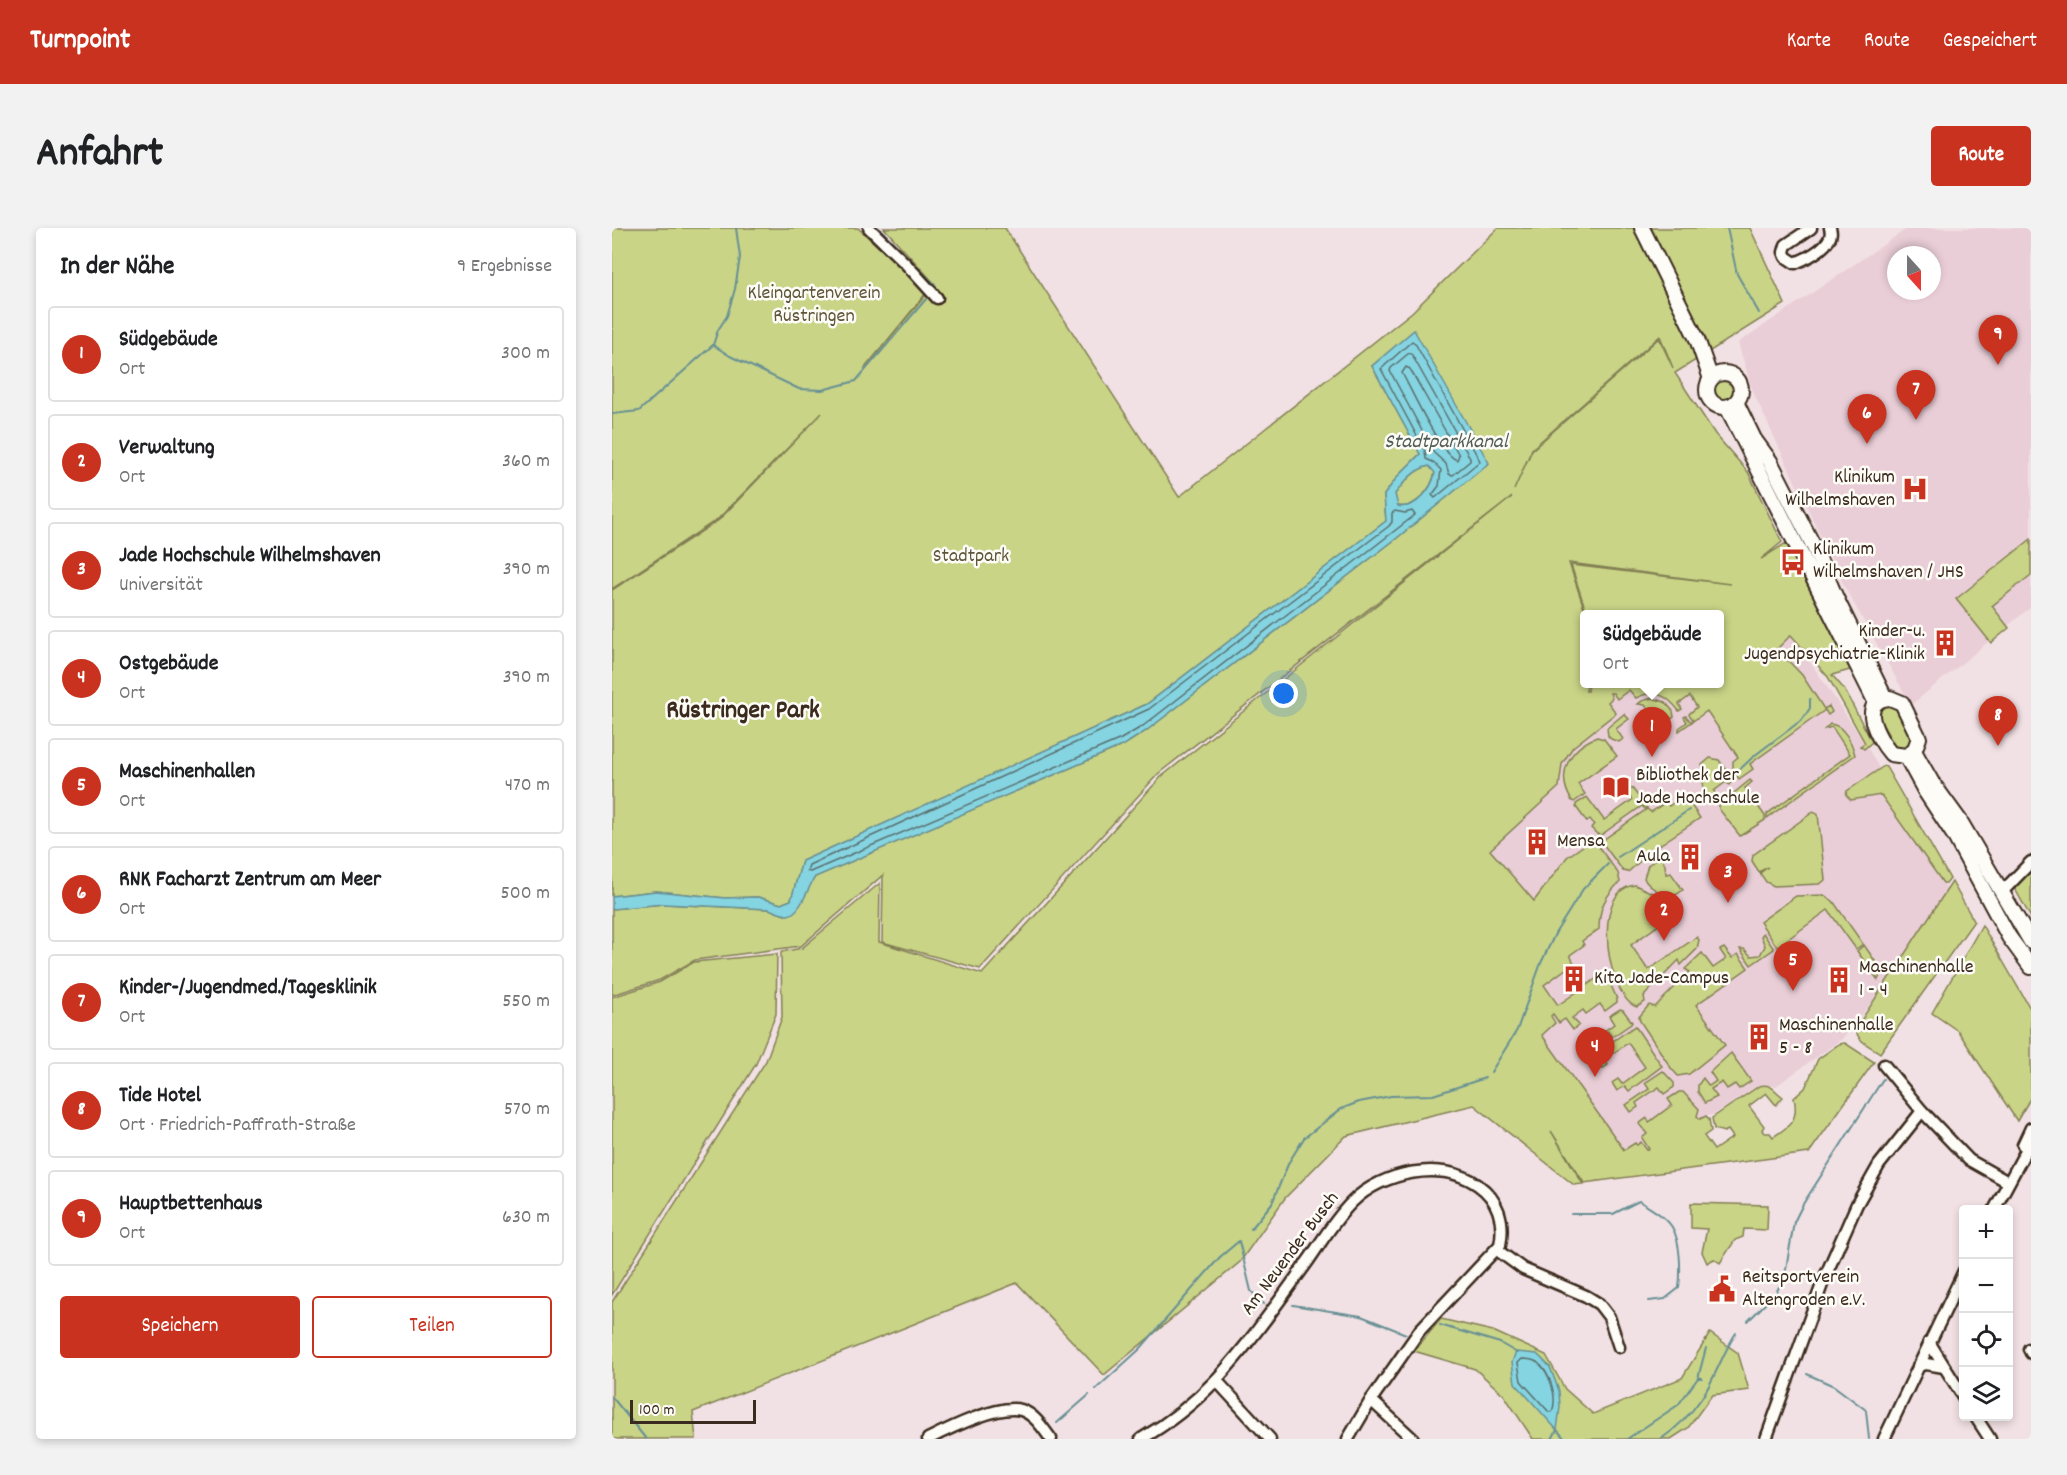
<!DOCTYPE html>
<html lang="de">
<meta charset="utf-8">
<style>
:root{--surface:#fff;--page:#f2f2f2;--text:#202124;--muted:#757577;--line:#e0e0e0;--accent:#c8321e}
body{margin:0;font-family:Dekko,sans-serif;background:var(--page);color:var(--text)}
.controls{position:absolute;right:18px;bottom:18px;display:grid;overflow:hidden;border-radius:6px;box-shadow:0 3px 9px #0003}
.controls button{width:54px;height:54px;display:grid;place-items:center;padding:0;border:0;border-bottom:2px solid var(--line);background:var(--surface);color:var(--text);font:30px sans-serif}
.compass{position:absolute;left:1275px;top:18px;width:54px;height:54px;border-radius:50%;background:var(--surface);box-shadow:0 3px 9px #0003;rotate:159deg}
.scale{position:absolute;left:18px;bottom:15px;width:126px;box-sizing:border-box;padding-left:6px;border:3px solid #3b2a1e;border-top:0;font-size:16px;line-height:21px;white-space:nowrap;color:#3b2a1e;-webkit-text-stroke:4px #fdfcf7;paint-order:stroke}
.you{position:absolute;left:672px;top:466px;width:21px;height:21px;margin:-15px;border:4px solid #fff;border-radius:50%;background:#1a73e8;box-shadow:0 0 0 9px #1a73e833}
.badge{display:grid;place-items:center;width:39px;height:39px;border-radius:50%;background:var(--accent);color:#fff;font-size:20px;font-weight:700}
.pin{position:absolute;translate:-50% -50px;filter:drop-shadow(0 2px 3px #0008)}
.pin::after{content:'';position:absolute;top:32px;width:21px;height:18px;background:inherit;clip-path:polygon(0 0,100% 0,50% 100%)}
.popup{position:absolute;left:968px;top:382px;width:144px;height:78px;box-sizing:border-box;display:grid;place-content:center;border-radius:6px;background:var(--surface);filter:drop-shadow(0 2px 4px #0005);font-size:20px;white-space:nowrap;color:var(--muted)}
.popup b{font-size:22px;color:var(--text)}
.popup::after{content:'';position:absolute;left:50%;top:100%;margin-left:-12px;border:12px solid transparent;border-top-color:var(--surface)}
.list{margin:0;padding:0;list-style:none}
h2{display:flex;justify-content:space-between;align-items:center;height:78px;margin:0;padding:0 24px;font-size:26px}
h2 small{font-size:20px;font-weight:400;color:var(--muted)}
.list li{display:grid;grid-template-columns:39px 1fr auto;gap:18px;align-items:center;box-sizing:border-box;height:96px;margin:0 12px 12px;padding:0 12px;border:2px solid var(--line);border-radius:6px}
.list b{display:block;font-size:22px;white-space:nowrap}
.list p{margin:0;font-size:20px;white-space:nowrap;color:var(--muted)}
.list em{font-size:20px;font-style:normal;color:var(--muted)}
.actions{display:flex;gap:12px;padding:18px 24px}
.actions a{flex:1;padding:14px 0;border:2px solid var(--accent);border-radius:6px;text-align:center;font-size:21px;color:var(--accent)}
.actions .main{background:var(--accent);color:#fff}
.icon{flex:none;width:33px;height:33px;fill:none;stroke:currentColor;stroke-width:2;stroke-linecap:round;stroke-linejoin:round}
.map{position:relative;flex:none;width:1419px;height:1211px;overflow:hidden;border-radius:6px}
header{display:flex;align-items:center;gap:36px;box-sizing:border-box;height:84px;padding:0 30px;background:var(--accent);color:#fff}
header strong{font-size:28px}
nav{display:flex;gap:33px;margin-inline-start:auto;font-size:21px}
.intro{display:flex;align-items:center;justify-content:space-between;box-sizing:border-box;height:144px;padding:0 36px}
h1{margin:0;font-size:42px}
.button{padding:15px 27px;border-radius:6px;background:var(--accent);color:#fff;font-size:21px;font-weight:700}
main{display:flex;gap:36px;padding:0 36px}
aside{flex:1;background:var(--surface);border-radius:6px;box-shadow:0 3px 9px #0003}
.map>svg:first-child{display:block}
.built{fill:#eaced7;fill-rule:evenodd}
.green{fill:#c9d487;stroke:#827f52;stroke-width:1.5;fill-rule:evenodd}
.water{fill:#85d4e2;stroke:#679094;stroke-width:1.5;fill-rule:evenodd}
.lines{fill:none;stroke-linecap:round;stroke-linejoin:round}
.shore{stroke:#596e6c;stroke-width:1.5}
.stream{stroke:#679094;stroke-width:2}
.minor-casing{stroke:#3b2a1e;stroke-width:15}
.major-casing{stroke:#3b2a1e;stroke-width:18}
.minor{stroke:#fdfcf7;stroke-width:10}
.major{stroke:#fdfcf7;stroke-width:14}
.labels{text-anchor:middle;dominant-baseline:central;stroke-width:5;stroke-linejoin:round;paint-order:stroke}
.park-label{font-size:20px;fill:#5e5438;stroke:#fdfcf7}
.poi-label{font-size:20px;fill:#3b2a1e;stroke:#fdfcf7;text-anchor:start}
.street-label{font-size:20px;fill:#3b2a1e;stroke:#fdfcf7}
.water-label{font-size:21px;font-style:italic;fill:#515d59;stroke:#fdfcf7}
.district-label{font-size:26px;font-weight:bold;fill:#3b2a1e;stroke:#fdfcf7}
</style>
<header>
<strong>Turnpoint</strong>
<nav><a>Karte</a><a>Route</a><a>Gespeichert</a></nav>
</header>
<div class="intro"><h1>Anfahrt</h1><a class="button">Route</a></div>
<main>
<aside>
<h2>In der Nähe<small>9 Ergebnisse</small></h2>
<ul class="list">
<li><span class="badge">1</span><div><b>Südgebäude</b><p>Ort</p></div><em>300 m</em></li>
<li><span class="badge">2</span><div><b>Verwaltung</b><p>Ort</p></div><em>360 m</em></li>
<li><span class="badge">3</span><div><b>Jade Hochschule Wilhelmshaven</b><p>Universität</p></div><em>390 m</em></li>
<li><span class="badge">4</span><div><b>Ostgebäude</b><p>Ort</p></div><em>390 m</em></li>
<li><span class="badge">5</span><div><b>Maschinenhallen</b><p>Ort</p></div><em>470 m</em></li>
<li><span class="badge">6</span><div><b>RNK Facharzt Zentrum am Meer</b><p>Ort</p></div><em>500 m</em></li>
<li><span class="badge">7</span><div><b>Kinder-/Jugendmed./Tagesklinik</b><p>Ort</p></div><em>550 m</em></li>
<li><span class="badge">8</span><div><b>Tide Hotel</b><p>Ort · Friedrich-Paffrath-Straße</p></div><em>570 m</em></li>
<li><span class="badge">9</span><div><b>Hauptbettenhaus</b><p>Ort</p></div><em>630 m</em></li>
</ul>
<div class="actions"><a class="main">Speichern</a><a>Teilen</a></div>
</aside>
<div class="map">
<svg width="1419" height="1211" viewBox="0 0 1419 1211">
<rect width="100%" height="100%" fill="#f2e1e4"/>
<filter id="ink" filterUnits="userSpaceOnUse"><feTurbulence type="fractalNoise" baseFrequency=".0167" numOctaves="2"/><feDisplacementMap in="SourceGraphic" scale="12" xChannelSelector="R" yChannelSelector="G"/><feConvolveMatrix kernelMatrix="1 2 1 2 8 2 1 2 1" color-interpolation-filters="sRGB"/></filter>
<g filter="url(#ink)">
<g class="built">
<path d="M1296,0H1419V379L1299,477L1232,358L1141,164L1126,115ZM1284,27H1320V63H1284Z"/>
<path d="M1180,407L1253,515L1335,661L1271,762L1230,811L1164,858L1146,857L1102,887L1094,888L1008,945L904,815L867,622L992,456H1108Z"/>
</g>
<g class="green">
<path d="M0,0H246L315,64L252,141L323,56L272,0H393L567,269L800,84L886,0H1138L1173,76L1063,145L1103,206L1136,244L1170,314L1149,331L1174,315L1238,442L1220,447L1232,461L1260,514L1252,521L1248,518L1253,515L1216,449L1179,407L1165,421L1190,447L1212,481L1217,478L1220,484L1216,487L1213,482L1138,536L1141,541L1127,551L1121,543V533L1126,529L1095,483L1067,503V500L1075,494L1072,489L1074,488L1079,494L1081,492L1077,486L1085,479L1078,468L1067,476L1070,481L1067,483C1055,467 1043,461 1024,470L1017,462L1005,471L1001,465H998L1000,470L996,474L1004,485L961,519L957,525L950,536L947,559L878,622L922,673L955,629L981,611L1006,645L1008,654C993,668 987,680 987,701L970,713L972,717L958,727L962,735L932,757L946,777L988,748L991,752L997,753L1005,771V774L993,783L988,776L974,786L971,782L960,790L967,797L961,802L953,791L947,795L941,786L939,788L943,795L930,807L1012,922L1023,915L1025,917L1029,914L1035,922L1037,921L1030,910L1035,906L1027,896L1035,890L1037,894L1060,877L1056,871L1067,864H1071L1087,881L1085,888L1088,891L1094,888L1097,891L1099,903L1092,908L1102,922L1121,909L1116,902L1112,904L1102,901L1100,890L1147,858C1160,855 1161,862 1171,869L1164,877L1154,865L1137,878L1152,898L1150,902L1152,905H1158L1161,909C1178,898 1187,892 1182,870L1193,860L1206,831L1227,816L1233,815L1262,834L1197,925L972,955L939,903L971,956L962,957L862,877L734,908L673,970L628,1034L492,1147L405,1055L81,1184L84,1211H0V1074L154,833L170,789L169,724L190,720L268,655L267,714L370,746L549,549L900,269L547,545L368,741L270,714L271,647L189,718L83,732L48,752L0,767V681L51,676L157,681L173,687L203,649L512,517L534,503L785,310L876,235L802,103L760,138L808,226L786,248L772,267L774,293L535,476L190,633L179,672L169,676L146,669L113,670L44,663L0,668V362L107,292L210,185L106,291L0,361ZM1048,108L1061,140L1047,110L920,222L902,262L920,221ZM957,335L1118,356L959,337L975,386H1108V456H977L976,463H974L975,456H972L974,386Z"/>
<circle cx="1111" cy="163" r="10"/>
<path d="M817,238L823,244C820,260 804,282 785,278L783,266C792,254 802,241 817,238Z"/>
<path d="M1419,311V347L1380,378L1397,400L1379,415L1344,371Z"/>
<path d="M1040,470L1053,474L1061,483L1062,489L1057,493L1060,497L1052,502L1033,477L1026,476L1030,473Z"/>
<path d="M1278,477L1285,480L1300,510C1298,519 1293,522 1284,520L1267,490L1270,479Z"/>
<path d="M1012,486L1017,491L1004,501L1011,511L1007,514L999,511L996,508L995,500Z"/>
<path d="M1218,496C1232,497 1240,515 1243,527L1155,590V586L1238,526L1220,499L1213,501Z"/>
<path d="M985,509L992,511L1005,528L966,556L973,566L962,574L960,573C943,546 957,520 985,509Z"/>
<path d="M1098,530L1107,532L1121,552L1117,557L1114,554L1102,563L1104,567L1100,569L1091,564L1092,541L1090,537Z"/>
<path d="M1272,538L1274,539L1338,651L1335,655H1331L1269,567L1239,572L1234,567L1235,563Z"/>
<path d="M1138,552L1140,554L1133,560L1153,588V592L1128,608L1107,581V577Z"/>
<path d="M1020,560L1035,580L1033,581L1030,578L989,607L985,606L979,600L982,596L978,591L975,594L964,579V576L975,569L992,592L1020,572L1015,564Z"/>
<path d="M1072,567L1088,590L1043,620L1016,644L1011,643L991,616V612L1035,581L1039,584L1054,574L1057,578Z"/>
<path d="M1201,584L1206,586L1213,652L1208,656L1162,658L1154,654L1148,645L1156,639L1147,644L1140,633L1141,627Z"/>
<path d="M1050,627L1052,629L1050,631L1053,637L1054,646L1059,645L1071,662C1068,664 1065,667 1062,667C1053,670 1035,658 1032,650L1036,637Z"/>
<path d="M1419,640V690L1402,659Z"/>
<path d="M1340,654L1362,693L1268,825C1258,818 1244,813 1244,800Z"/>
<path d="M1023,657L1058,673L1066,683L1019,717L1036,742L1085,709L1087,712L1085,721L1069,737L1067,732L1032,768L1033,774L1025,779C996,771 977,662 1023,657Z"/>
<path d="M1212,667L1221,673L1251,716L1244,721L1216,682L1165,719L1148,694L1184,668Z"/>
<path d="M1370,697L1419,782V869L1405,893L1346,803L1320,785Z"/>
<path d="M1151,705L1162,721L1139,737L1128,721H1132L1139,728L1148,727L1153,718L1149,708Z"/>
<path d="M1252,717L1270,743L1266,752L1245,723Z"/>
<path d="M1112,720L1120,730L1126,726L1136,740L1084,777L1113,817L1077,846L1066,848L1059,840L1028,793L1027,789L1037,777L1043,779L1078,744L1073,741L1090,725L1101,740L1114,731L1108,722Z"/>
<path d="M165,726L164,786L144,836L0,1067V769L48,754L82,734Z"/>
<path d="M1008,781L1011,782L1020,794L1019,796L1000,809L996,803L973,819L969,814L976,809L979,812L1002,796L997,788Z"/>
<path d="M1023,798L1050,838L1017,863L1013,858L1005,863L1000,855L1006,851L1010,856L1033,839L1016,815L993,831L996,837L990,841L984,833L992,828L988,822Z"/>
<path d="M1119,825L1139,853L1127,861L1123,856L1115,861L1110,854L1099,861L1105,869L1093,875L1086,864V857L1091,850L1097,858L1104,853L1098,844Z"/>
<path d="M1051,843L1062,855V859L1052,866L1047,859L1024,875L1026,879L1019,884L1014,877L1037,861L1033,855Z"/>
<path d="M1079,975L1156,977L1155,1002L1132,1001L1131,1009L1123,1012L1108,1035L1102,1031L1095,1035L1090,1024L1095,1001L1079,1000Z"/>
<path d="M829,1091L881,1103L934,1127L953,1161L981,1186L1070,1150L1098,1105L1126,1125L1137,1162L1100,1167L1076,1200L1059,1211H921L892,1167L863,1141L802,1123Z"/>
</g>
<g class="water">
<path d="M802,102L877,235L785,310L534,503L512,517L203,649C196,659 189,685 176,687C170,687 163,683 157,681L51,676L0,681V668L44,663L113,670L146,669L169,676L179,672L190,633L535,476L774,293L772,267L786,248L808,226L760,138ZM817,238L823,245C820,260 804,282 786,278L783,266C792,254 802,241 817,238Z"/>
<path d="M904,1124L925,1126L938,1139L947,1163L948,1179L945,1202L903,1155L900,1134Z"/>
</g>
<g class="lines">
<g class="shore">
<path d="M800,113L803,115L868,233L823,270L820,267L827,258L829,242L821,234L814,231L813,223L769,141Z"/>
<path d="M797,125L800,127L858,230V233L841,247L837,246L834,236L822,225L778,143L779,140Z"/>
<path d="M794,139L798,141L847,227L845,232C829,227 800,163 790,145Z"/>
<path d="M783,283L793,285L800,283L803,287L531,498L509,511L198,644L195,643L197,637L537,481L777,298L780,294V285Z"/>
<path d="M910,1131C915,1131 920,1131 925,1134C938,1144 946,1169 940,1184H937L909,1153L906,1135Z"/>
</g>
<g class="stream">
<path d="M267,0L324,58"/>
<path d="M1115,0L1125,46L1147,85"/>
<path d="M101,117L118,128L187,161L210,162L244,153L314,71"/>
<path d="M0,186L27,183L101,117L106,102L115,88L123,61L128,29L124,0"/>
<path d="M1124,545L1142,528L1191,491L1198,480V471"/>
<path d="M1006,629L1077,582"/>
<path d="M879,844L905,802L929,735L944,704L971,661L996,636"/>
<path d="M959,986H1001L1027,973C1038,980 1053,988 1060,999C1069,1014 1069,1043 1067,1060L1053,1071L1037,1073"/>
<path d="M639,1001L660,975L677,934L692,910L729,881L747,874L779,868L821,867L873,850"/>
<path d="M681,1077L749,1088L794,1106"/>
<path d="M1136,1093L1164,1065L1173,1047L1182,994L1191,976L1271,851"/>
<path d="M828,1097L888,1115L905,1125"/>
<path d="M1195,1146L1222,1158L1254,1182L1257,1211"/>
<path d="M1086,1150L1094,1120"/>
<path d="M484,1161L528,1121L608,1029L627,1013L639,1063L652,1076"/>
<path d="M0,1169L34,1211"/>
<path d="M445,1195L477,1167"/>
<path d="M945,1202L953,1211"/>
<path d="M940,1211L945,1202"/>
<path d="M1015,1211L1066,1177L1086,1150H1090"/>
<path d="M1049,1211C1065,1200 1078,1187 1089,1171C1103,1151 1110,1126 1124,1105"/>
</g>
<g class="minor-casing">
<g id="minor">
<path d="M257,0L295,37L325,70"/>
<path d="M1199,0L1174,17L1172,24L1174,29L1183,35C1196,30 1224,16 1218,0"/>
<path d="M1389,665L1419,634"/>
<path d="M1272,837L1310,883L1357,932L1396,954"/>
<path d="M1411,917L1419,900"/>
<path d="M1382,982L1419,913"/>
<path d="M885,1022L911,1041L974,1068L987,1076L997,1089L1007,1119"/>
<path d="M1317,1114L1352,1170"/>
<path d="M1417,1121L1419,1125"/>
<path d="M1306,1138L1314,1136L1332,1139"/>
<path d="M604,1152L658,1211"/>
<path d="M759,1172L801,1211"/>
<path d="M1363,1188L1378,1211"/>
<path d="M316,1211C336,1201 386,1176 409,1182C422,1186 431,1200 439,1211"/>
<path d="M529,1211C557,1195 582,1175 604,1152C638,1115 667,1073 696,1033C710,1013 723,991 740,974C770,944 830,931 866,957C886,971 893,993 888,1017L808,1102L759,1172L736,1211"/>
<path d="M1154,1211L1212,1051L1245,976L1267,937L1310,883"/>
<path d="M1272,1211L1352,1043"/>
</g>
</g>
<g class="major-casing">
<g id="major">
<path d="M1030,0L1085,111L1099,151"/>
<circle cx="1112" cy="162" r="17"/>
<path d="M1124,174L1142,211L1158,233L1201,317L1224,370L1273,470"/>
<path d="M1115,179L1264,475"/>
<path d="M1278,470L1290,475L1307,510L1302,523L1294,528L1279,526C1266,511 1244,472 1278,470Z"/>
<path d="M1302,523L1319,553L1348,593L1419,714"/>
<path d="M1294,528L1313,563L1342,607L1397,709L1419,739"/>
</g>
</g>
<use href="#minor" class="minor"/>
<use href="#major" class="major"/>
</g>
</g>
<defs>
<g id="hospital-bare" transform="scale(2.07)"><path d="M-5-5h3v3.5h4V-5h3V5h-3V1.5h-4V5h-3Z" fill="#c8321e" stroke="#fdfcf7" stroke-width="2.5" paint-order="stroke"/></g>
<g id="bus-bare" transform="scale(2.07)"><path d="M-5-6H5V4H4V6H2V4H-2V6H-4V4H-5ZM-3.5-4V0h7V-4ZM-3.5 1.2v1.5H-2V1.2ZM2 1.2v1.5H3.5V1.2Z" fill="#c8321e" stroke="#fdfcf7" stroke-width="2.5" paint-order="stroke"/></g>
<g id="building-bare" transform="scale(2.07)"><path d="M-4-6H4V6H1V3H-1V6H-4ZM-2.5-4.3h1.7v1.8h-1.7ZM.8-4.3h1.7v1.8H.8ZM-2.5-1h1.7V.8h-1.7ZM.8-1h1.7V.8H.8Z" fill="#c8321e" stroke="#fdfcf7" stroke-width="2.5" paint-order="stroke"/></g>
<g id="library-bare" transform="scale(2.07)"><path d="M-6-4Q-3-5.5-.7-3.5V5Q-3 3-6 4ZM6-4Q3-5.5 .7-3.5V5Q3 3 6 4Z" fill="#c8321e" stroke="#fdfcf7" stroke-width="2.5" paint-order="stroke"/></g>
<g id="civic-bare" transform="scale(2.07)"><path d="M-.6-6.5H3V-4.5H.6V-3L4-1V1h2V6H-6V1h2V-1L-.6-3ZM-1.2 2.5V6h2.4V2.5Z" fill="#c8321e" stroke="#fdfcf7" stroke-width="2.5" paint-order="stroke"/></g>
</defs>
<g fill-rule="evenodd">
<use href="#hospital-bare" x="1303" y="261"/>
<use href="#bus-bare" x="1181" y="334"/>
<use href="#building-bare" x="1333" y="415"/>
<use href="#library-bare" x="1004" y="559"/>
<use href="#building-bare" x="925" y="614"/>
<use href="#building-bare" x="1078" y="629"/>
<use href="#building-bare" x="962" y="751"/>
<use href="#building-bare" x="1227" y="752"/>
<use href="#building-bare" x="1147" y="809"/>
<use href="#civic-bare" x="1110" y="1061"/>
</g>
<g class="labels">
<g class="park-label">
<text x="202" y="66">Kleingartenverein<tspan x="202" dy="23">Rüstringen</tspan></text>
<text x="359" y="329">Stadtpark</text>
</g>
<g class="poi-label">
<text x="1283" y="250" text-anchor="end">Klinikum<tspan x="1283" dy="23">Wilhelmshaven</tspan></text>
<text x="1201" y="322">Klinikum<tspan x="1201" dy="23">Wilhelmshaven / JHS</tspan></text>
<text x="1313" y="404" text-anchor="end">Kinder-u.<tspan x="1313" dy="23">Jugendpsychiatrie-Klinik</tspan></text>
<text x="1024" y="548">Bibliothek der<tspan x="1024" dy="23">Jade Hochschule</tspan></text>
<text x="945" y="614">Mensa</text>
<text x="1058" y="629" text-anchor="end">Aula</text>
<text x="1247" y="740">Maschinenhalle<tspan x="1247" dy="23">1 - 4</tspan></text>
<text x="982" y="751">Kita Jade-Campus</text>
<text x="1167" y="798">Maschinenhalle<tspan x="1167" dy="23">5 - 8</tspan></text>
<text x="1130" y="1050">Reitsportverein<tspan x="1130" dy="23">Altengroden e.V.</tspan></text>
</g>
<g class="street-label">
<text transform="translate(679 1026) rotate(-53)">Am Neuender Busch</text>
</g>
<g class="water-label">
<text x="834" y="215">Stadtparkkanal</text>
</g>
<g class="district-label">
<text x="131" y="483">Rüstringer Park</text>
</g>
</g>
</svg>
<div class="controls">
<button>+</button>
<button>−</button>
<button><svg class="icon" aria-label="locate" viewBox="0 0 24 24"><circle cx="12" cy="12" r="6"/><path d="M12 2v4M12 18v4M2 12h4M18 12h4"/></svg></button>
<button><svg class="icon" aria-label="layers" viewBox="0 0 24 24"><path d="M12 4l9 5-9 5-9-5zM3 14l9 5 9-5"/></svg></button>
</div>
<svg class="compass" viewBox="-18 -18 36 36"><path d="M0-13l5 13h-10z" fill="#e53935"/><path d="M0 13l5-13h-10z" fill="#757577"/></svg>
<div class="scale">100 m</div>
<div class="you"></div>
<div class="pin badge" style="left:1040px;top:529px">1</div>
<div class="popup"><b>Südgebäude</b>Ort</div>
<div class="pin badge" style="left:1052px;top:713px">2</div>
<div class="pin badge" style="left:1116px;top:675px">3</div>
<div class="pin badge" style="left:983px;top:849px">4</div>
<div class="pin badge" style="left:1181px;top:763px">5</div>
<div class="pin badge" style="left:1255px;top:216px">6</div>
<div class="pin badge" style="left:1304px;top:192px">7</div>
<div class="pin badge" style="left:1386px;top:518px">8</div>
<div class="pin badge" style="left:1386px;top:137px">9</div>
</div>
</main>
